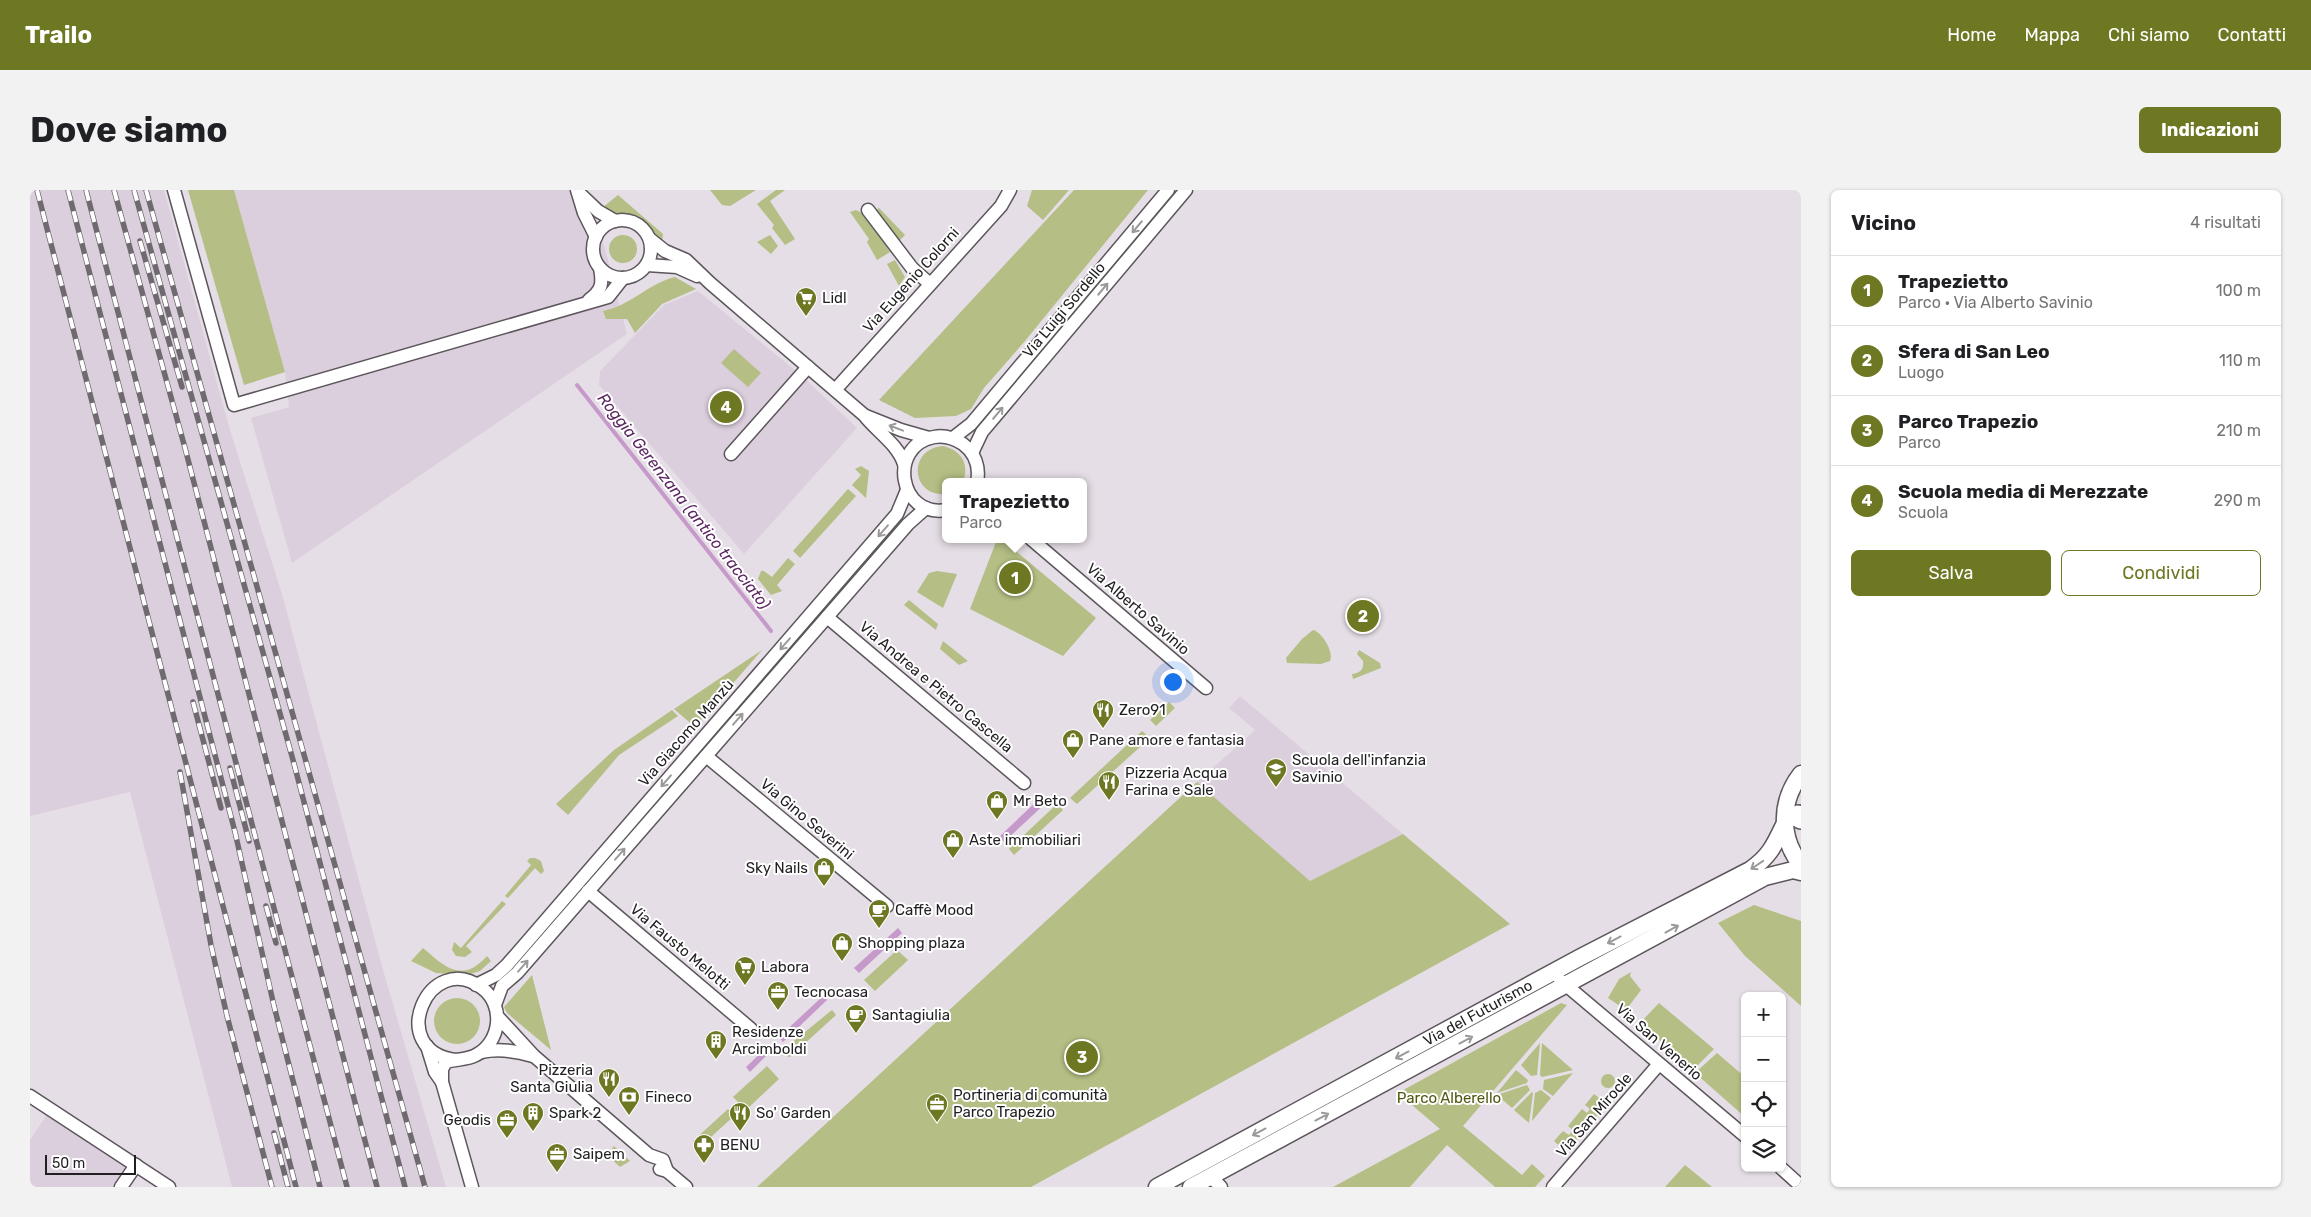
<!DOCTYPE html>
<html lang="it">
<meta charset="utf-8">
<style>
:root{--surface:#fff;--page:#f2f2f2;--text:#202124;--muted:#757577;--line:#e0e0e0;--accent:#6e7721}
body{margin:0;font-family:Rubik,sans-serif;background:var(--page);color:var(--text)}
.controls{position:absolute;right:15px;bottom:15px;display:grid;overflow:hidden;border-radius:8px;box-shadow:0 1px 4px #0004}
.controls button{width:45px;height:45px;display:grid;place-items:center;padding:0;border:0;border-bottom:1px solid var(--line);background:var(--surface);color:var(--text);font:25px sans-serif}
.scale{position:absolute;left:15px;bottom:12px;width:91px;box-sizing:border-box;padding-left:5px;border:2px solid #211f21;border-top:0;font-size:14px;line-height:18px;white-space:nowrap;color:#211f21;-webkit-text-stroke:4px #fff;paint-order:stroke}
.you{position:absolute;left:1142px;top:491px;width:18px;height:18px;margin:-12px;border:4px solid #fff;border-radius:50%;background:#1a73e8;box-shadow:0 0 0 8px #1a73e833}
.badge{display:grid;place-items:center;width:32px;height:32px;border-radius:50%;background:var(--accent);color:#fff;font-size:16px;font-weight:700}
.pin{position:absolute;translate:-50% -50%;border:2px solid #fff;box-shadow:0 1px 5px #0006}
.popup{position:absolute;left:912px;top:288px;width:145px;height:65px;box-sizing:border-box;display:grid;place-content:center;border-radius:8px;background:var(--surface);filter:drop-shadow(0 1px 4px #0005);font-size:16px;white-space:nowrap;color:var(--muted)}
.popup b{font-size:19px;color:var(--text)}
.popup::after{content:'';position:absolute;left:50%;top:100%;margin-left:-10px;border:10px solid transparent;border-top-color:var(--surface)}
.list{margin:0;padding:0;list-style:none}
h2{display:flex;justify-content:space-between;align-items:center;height:65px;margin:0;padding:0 20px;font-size:21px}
h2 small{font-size:16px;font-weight:400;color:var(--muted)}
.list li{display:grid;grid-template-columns:32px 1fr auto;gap:15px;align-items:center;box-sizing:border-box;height:70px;padding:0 20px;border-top:1px solid var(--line)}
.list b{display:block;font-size:19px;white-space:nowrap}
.list p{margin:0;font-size:16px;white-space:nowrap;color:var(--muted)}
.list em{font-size:16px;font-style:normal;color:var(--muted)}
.actions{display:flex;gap:10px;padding:15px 20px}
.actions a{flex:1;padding:11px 0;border:1px solid var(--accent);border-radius:8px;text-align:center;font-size:18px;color:var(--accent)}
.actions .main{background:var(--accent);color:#fff}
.icon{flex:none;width:28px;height:28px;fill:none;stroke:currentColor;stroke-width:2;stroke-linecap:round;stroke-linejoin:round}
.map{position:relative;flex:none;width:1771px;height:997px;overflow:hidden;border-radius:8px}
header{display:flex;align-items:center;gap:30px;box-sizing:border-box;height:70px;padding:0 25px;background:var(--accent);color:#fff}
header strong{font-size:24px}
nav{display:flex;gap:28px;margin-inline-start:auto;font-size:18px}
.intro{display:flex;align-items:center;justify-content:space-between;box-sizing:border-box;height:120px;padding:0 30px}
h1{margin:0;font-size:35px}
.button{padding:12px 22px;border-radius:8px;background:var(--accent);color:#fff;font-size:18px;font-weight:700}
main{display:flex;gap:30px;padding:0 30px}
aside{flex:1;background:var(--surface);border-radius:8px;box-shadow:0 1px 4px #0004}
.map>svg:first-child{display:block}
.built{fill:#dccfdd}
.green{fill:#b5be84}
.water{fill:#c599c9}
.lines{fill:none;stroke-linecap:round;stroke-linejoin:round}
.stream{stroke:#c599c9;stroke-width:4}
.minor-casing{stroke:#5c565c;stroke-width:15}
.tertiary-casing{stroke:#5c565c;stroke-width:19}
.trunk-casing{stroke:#5c565c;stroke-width:24}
.minor{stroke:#fff;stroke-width:12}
.tertiary{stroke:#fff;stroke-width:16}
.trunk{stroke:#fff;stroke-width:21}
.rail-casing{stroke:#6f6a6f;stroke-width:5.5}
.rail{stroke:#fff;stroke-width:4;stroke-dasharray:11;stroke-linecap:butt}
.oneway{stroke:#9b9a9b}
.labels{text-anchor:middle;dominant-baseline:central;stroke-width:4;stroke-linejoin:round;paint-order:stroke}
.street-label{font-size:15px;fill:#211f21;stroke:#fff}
.poi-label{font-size:15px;fill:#211f21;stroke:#fff;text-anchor:start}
.park-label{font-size:15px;fill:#50570f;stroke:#fff}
.water-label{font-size:16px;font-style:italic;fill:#5c2662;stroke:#fff}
</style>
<header>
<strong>Trailo</strong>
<nav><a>Home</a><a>Mappa</a><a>Chi siamo</a><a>Contatti</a></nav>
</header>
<div class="intro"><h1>Dove siamo</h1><a class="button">Indicazioni</a></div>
<main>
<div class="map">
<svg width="1771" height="997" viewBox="0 0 1771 997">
<rect width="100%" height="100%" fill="#e6dee6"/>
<g class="built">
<path d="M0,0H134L200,240L252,404L352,776L416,997H202L100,602L0,626Z"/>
<path d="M204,0H556L572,47L597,144L262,373L221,228L259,217L255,182Z"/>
<path d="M668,101L771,185L827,238L714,364L569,195L570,181L634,115Z"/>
<path d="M1210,506L1373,644L1280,691L1167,592L1225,540L1199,518Z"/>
<path d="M20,920L106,975L91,997H0V950Z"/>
</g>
<g class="green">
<path d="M158,0H204L255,182L214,195Z"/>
<path d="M680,0H726L700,16L692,15Z"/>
<path d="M746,0H755L740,11L765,49L755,55L742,38L744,35L727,14Z"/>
<path d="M1002,0H1039L1013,30L997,16Z"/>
<path d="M1044,0H1118L995,151L954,198L941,219L926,226L885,228L849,210Z"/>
<path d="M588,5L633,44L632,54C609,19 604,32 572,18Z"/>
<path d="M849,18L875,45L869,51L845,21Z"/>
<path d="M826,20L834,24L860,62L847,70L837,52L839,49L820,22Z"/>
<path d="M740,45L748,56L741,64L727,52Z"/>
<circle cx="593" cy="59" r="14"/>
<path d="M865,70L875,87L869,96L857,74Z"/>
<path d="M645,87L666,99L632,114L605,143L597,129H576L573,121C600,116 619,93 645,87Z"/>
<path d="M704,159L731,183L718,197L691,173Z"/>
<path d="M913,256C931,260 940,274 933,292H916V304C881,307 877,259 913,256Z"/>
<path d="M831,276L839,281L836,308L822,295L831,285L825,279Z"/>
<path d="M818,299L826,306L770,368L763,361Z"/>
<path d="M868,330L870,332L781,435L778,433Z"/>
<path d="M966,352H975L1066,428L1033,466L940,419Z"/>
<path d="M758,368L765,374L747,395L752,401L741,405L728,389L731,381H734L742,387Z"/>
<path d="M907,381L927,384L913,418L887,402L899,383Z"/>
<path d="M879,410L908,434L906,440L874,415Z"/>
<path d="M1283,440C1292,442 1304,462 1300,471L1291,474L1257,473L1256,468L1272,449Z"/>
<path d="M771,442L774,444L663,572L660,569Z"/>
<path d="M913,451L938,471L929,475L910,459Z"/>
<path d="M732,460L665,537L644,519Z"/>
<path d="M1329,460L1350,473L1351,478L1323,489L1322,484C1330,483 1334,480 1333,471L1327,464Z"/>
<path d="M1139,512L1145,518L1126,536L1120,530Z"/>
<path d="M642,520L648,526L589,565L538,625L526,614L584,560Z"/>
<path d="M1112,541L1120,548L1047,614L1040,608Z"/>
<path d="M655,576L658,577L544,708L543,705Z"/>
<path d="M1167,592L1280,691L1373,644L1480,734L1001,997H727Z"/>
<path d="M1027,614L1033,620L984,665L979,659Z"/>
<path d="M500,668H505L511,671L514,681L511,684L505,678L478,708L475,706L501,675L497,671Z"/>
<path d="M472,711L476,714L436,756L442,762L435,767L426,766L422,760L424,752L431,758Z"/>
<path d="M1724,715L1771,731V816L1715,766L1688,733Z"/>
<path d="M393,758C415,777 432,794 457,766L461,771L450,781L437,785L406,783L381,771Z"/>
<path d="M867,760L878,770L845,801L834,790Z"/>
<path d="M1601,782L1600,786L1611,800L1596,820L1578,808L1589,789Z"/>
<path d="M502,785L521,860L477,823L474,817Z"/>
<circle cx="427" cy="831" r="23"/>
<path d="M1531,813L1537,815L1433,936L1492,985L1502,974L1515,986L1505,997H1465L1417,955L1380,997H1303L1410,939L1368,903Z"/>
<path d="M1629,813L1684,859L1663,880L1610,833Z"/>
<path d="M802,820L806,825L760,867L748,864Z"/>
<path d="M1510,853L1507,885L1501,886L1491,875Z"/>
<path d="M1512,853L1543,880L1512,887L1510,885Z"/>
<path d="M1687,863L1715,887V927L1665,883Z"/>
<path d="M737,876L749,889L716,920L703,907Z"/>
<path d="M1486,880L1498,890L1497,893L1467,903Z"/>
<path d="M1543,883L1523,906L1513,899L1514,890Z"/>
<circle cx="1578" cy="891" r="7"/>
<path d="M1497,895L1500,900L1482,918L1467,905Z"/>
<path d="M1511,900L1521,908L1502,931L1505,903Z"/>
<path d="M1502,902L1503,903L1499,933L1484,920Z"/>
<path d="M1564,904L1577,914L1536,962L1524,951L1533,941L1539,945L1543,940L1538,936L1552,919L1557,923L1560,919L1555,915Z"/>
<path d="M698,919L704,926L669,958L663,951Z"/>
<path d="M584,956L600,971L590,977L577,965Z"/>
<path d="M1655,975L1682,997H1635Z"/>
</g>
<g class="water">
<path d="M1011,607L1017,612L974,652L969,647Z"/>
<path d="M868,738L872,743L829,783L824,778Z"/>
<path d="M793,806L797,810L753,852L749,847Z"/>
<path d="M736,858L740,862L720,882L716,877Z"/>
</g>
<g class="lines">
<path class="stream" d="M547,195L741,441"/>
<g class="minor-casing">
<g id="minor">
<path d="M144,0L204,215L578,107L593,88"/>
<path d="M547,0L554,23L566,47"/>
<path d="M548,2L568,21L585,31"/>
<path d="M838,20L882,78L900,94"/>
<circle cx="592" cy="59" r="29"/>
<path d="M620,49L635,61L656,70L680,93L834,225C846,241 868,254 874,274"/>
<path d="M617,75L647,77L667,86"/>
<path d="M559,110C572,100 573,94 570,78"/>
<path d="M805,200L971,16L980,0"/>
<path d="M836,226L871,240L899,248"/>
<path d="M923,248L941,234L1138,0"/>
<path d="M942,263L952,242L1156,0"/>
<path d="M701,264L778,177"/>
<path d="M916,320C869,328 857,256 904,247C914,245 924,248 933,254C945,263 950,277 947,292"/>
<path d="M1001,349L1176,498"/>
<path d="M797,427L994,593"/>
<path d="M676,566L857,716"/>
<path d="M558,701L721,839"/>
<path d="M1530,790L1715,946"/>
<path d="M446,795L466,785L477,775L867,324L877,300"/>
<path d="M465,815L472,796L487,783L878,334L896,318"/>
<path d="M468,827L504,866L619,965L633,970L637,981"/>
<path d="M397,856L405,882L412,892"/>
<path d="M452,862C470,858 486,861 503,866"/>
<path d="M426,870C354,861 399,758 452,798C475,815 471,852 446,865C437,870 426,869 416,872L412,879V892L442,997"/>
<path d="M0,906L139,997"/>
<path d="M1751,978L1771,996"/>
<path d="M630,979L637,981L656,997"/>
<path d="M1181,987L1191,997"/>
<path d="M91,997L106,975"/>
<path d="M1523,997L1629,874"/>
</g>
</g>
<g class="tertiary-casing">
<g id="tertiary">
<path d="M1771,584C1750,611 1749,647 1771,675"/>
<path id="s1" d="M1127,997L1551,767L1720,680C1739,667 1744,656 1754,635"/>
<path d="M1161,997L1735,687L1763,680L1771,682"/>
</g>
</g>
<g class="trunk-casing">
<path id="trunk" d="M1768,626L1771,628"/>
</g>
<use href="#minor" class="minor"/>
<use href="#tertiary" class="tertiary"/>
<use href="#trunk" class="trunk"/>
<g class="rail-casing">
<g id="rail">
<path d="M7,0L266,997"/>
<path d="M38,0L205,642L244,816L290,997"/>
<path d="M56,0L317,997"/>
<path d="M84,0L155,258L347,997"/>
<path d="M104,0L263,570L375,997"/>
<path d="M116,0L395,997"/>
<path d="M110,51L152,197"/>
<path d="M163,512L191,618"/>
<path d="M200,578L219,651"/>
<path d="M150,582L181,755L197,826L242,997"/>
<path d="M236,716L246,753"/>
<path d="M244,943L258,997"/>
</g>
</g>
<use href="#rail" class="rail"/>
</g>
<defs><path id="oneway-shaft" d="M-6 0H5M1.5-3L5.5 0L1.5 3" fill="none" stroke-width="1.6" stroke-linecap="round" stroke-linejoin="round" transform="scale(1.25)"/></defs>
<g class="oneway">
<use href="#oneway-shaft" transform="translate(1107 37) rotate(130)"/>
<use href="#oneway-shaft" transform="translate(1073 99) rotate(-50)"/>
<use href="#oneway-shaft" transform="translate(968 223) rotate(-50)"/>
<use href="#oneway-shaft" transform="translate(866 238) rotate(-159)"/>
<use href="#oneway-shaft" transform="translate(853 341) rotate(131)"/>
<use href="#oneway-shaft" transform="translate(755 454) rotate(131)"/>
<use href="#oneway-shaft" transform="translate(708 529) rotate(-49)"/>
<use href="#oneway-shaft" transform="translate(636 591) rotate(131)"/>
<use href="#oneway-shaft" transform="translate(590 664) rotate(-49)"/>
<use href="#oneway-shaft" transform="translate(1727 675) rotate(146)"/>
<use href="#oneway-shaft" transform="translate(1642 739) rotate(-29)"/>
<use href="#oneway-shaft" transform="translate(1584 750) rotate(152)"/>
<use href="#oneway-shaft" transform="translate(493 776) rotate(-49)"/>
<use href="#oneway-shaft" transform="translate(1436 850) rotate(-28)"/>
<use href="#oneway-shaft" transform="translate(1372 865) rotate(152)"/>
<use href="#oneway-shaft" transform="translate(1292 927) rotate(-28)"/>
<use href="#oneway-shaft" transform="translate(1229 942) rotate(152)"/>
</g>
<defs>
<g id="supermarket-pin" transform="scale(1.125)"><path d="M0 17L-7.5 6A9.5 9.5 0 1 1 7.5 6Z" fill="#6e7721" stroke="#fff"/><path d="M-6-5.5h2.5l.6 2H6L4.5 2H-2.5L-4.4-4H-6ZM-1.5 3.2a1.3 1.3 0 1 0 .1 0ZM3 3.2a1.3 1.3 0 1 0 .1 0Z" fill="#fff"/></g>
<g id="restaurant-pin" transform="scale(1.125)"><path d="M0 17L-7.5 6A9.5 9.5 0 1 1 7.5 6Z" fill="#6e7721" stroke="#fff"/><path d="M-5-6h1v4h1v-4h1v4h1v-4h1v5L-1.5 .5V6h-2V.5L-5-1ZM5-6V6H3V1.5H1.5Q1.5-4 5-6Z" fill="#fff"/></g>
<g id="shop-pin" transform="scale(1.125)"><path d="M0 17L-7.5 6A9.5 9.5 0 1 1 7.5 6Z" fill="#6e7721" stroke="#fff"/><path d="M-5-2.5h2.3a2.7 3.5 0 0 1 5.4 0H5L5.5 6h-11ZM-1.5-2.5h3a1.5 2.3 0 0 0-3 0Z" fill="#fff"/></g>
<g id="school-pin" transform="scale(1.125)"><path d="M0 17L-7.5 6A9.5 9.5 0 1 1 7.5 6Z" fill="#6e7721" stroke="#fff"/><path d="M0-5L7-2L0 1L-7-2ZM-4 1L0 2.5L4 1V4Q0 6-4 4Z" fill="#fff"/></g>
<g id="cafe-pin" transform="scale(1.125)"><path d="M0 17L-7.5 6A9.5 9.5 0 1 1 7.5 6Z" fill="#6e7721" stroke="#fff"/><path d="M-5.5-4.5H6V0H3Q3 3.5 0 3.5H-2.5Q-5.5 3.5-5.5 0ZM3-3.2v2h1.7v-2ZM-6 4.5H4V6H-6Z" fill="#fff"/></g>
<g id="office-pin" transform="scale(1.125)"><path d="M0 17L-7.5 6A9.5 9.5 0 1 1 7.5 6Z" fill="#6e7721" stroke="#fff"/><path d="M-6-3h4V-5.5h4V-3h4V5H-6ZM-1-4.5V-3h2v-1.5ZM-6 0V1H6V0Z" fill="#fff"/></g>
<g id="building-pin" transform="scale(1.125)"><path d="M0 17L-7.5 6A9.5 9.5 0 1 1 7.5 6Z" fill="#6e7721" stroke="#fff"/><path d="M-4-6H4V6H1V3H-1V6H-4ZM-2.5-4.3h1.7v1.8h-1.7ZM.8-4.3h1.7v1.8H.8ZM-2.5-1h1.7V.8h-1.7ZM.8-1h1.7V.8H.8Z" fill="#fff"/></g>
<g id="bank-pin" transform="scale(1.125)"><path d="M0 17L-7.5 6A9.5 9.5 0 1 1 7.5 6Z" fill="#6e7721" stroke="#fff"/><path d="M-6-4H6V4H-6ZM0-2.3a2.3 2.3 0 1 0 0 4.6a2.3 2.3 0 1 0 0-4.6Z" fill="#fff"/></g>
<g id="pharmacy-pin" transform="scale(1.125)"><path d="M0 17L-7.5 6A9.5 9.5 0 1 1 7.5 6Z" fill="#6e7721" stroke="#fff"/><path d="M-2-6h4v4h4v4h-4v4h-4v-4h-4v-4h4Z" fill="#fff"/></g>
</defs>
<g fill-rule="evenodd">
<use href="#supermarket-pin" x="776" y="108"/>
<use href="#restaurant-pin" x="1073" y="520"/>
<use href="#shop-pin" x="1043" y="550"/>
<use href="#school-pin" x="1246" y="579"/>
<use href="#restaurant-pin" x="1079" y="592"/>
<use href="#shop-pin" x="967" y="611"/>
<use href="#shop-pin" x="923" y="650"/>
<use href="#shop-pin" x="794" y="678"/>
<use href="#cafe-pin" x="849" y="720"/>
<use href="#shop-pin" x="812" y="753"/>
<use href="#supermarket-pin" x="715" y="777"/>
<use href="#office-pin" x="748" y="802"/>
<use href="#cafe-pin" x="826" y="825"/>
<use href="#building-pin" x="686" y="851"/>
<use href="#restaurant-pin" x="579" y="889"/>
<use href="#bank-pin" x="599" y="907"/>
<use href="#office-pin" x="907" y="914"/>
<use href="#building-pin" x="503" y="923"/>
<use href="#restaurant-pin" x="710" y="923"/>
<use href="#office-pin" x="477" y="930"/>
<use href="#pharmacy-pin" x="674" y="955"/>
<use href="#office-pin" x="527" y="964"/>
</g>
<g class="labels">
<g class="street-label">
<text transform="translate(881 90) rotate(-48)">Via Eugenio Colorni</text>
<text transform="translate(1034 120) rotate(-50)">Via Luigi Sordello</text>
<text transform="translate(1108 419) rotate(41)">Via Alberto Savinio</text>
<text transform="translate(906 497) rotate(40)">Via Andrea e Pietro Cascella</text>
<text transform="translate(656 543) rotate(-49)">Via Giacomo Manzù</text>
<text transform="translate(777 629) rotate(40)">Via Gino Severini</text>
<text transform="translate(650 757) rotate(40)">Via Fausto Melotti</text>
<text stroke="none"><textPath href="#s1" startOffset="365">Via del Futurismo</textPath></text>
<text transform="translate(1629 852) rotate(41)">Via San Venerio</text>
<text transform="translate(1564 925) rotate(-49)">Via San Mirocle</text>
</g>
<g class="poi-label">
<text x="792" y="108">Lidl</text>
<text x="1089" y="520">Zero91</text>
<text x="1059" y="550">Pane amore e fantasia</text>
<text x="1262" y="570">Scuola dell'infanzia<tspan x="1262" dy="17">Savinio</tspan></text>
<text x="1095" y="583">Pizzeria Acqua<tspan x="1095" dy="17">Farina e Sale</tspan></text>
<text x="983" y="611">Mr Beto</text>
<text x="939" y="650">Aste immobiliari</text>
<text x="778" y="678" text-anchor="end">Sky Nails</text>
<text x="865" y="720">Caffè Mood</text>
<text x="828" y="753">Shopping plaza</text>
<text x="731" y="777">Labora</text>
<text x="764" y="802">Tecnocasa</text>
<text x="842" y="825">Santagiulia</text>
<text x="702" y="842">Residenze<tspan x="702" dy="17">Arcimboldi</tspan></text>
<text x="563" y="880" text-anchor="end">Pizzeria<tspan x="563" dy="17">Santa Giulia</tspan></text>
<text x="923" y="905">Portineria di comunità<tspan x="923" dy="17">Parco Trapezio</tspan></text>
<text x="615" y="907">Fineco</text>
<text x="519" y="923">Spark 2</text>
<text x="726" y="923">So' Garden</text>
<text x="461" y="930" text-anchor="end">Geodis</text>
<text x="690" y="955">BENU</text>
<text x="543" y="964">Saipem</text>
</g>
<g class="park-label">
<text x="1419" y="908">Parco Alberello</text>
</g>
<g class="water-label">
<text transform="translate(654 311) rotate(52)">Roggia Gerenzana (antico tracciato)</text>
</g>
</g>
</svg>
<div class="controls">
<button>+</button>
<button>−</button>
<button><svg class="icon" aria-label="locate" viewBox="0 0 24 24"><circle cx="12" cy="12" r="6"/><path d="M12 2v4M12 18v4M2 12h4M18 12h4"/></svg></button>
<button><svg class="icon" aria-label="layers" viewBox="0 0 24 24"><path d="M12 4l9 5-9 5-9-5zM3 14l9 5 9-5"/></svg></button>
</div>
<div class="scale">50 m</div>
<div class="you"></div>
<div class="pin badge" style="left:985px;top:388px">1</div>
<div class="popup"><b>Trapezietto</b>Parco</div>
<div class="pin badge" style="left:1333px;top:426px">2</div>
<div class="pin badge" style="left:1052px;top:867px">3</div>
<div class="pin badge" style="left:696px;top:217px">4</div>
</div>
<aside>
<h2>Vicino<small>4 risultati</small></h2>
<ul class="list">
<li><span class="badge">1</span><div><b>Trapezietto</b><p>Parco · Via Alberto Savinio</p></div><em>100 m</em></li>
<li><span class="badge">2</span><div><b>Sfera di San Leo</b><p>Luogo</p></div><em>110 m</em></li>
<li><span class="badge">3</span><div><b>Parco Trapezio</b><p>Parco</p></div><em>210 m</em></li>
<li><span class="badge">4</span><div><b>Scuola media di Merezzate</b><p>Scuola</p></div><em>290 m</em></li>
</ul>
<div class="actions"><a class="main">Salva</a><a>Condividi</a></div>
</aside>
</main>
